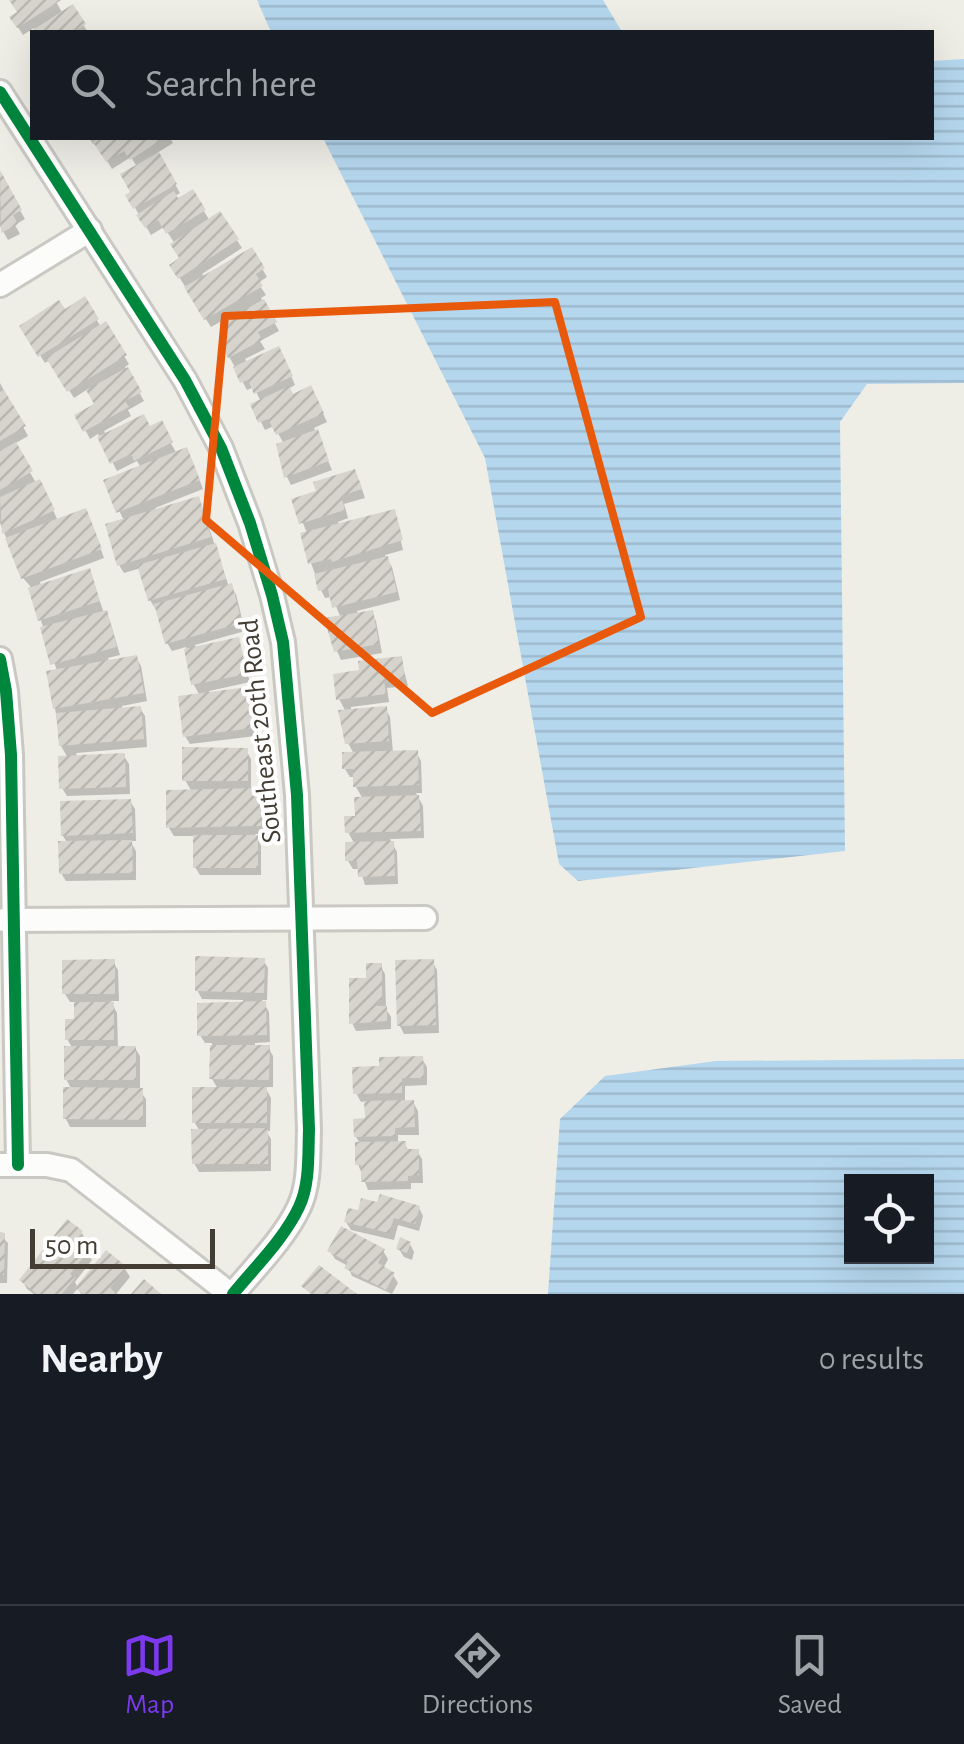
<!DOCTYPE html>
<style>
:root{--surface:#171b24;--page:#242831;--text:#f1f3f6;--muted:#9ea1a6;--line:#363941;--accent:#7c3aed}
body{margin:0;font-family:"Alegreya Sans",sans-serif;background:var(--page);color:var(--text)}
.controls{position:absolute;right:30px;bottom:30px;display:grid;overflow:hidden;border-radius:0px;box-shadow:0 10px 40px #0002}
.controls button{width:90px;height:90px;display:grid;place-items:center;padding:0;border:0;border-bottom:2px solid var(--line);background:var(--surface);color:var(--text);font:50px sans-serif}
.scale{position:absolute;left:30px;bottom:25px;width:185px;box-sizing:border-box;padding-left:10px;border:5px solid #433d33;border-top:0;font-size:28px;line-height:35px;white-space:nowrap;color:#433d33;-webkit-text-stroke:8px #fff;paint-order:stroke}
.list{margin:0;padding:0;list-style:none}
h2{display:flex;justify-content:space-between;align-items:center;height:130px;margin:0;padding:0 40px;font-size:42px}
h2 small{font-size:32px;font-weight:400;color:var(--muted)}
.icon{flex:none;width:55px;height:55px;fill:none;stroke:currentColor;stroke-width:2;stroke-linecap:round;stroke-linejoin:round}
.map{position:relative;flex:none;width:964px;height:1294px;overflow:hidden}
.search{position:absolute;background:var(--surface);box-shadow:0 10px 40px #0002;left:30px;right:30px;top:30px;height:110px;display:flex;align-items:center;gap:25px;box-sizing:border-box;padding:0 35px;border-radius:0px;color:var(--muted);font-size:38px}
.sheet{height:310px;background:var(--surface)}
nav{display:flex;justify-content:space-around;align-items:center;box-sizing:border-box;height:140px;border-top:2px solid var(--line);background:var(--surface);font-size:28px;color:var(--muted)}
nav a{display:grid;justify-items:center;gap:5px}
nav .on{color:var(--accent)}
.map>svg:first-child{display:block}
.water{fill:url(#water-rules);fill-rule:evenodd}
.shadow{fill:#0003}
.building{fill:url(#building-hatch)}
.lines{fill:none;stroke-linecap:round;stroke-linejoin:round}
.minor-casing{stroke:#cac8c2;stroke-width:28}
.minor{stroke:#fcfcfb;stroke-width:22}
.cycleway-casing{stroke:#fff;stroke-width:19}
.cycleway{stroke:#00873e;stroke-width:12}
.marked{fill:none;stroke:#e8590c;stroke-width:8;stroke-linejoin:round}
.labels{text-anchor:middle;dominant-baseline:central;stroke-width:8;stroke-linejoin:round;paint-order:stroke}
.street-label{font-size:28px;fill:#433d33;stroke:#fff}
</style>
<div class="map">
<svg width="964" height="1294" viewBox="0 0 964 1294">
<defs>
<pattern id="water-rules" width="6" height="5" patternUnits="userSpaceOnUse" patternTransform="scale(2.5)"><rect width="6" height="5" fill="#b5d7ee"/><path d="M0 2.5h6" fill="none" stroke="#9db9cd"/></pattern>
<pattern id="building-hatch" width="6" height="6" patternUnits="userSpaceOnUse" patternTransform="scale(2.5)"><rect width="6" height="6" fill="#d6d4cd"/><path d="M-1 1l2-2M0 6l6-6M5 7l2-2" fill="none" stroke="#b9b7b0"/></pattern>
</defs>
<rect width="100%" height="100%" fill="#eeede6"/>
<g class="water">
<path d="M257,0H603L622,32H271Z"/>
<path d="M964,59V383L867,384L840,422L845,851L578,881L559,864L485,458L323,138H932V61Z"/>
<path d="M964,1059V1294H548L560,1119L605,1076L716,1061ZM852,1182H926V1256H852Z"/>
</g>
<g class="shadow">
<path d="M11,0H55L63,14L72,8L88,32H36L34,28L23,35L12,18L19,14Z"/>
<path d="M89,138H170L173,143L157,153L180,193L175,196L177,201L192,192L210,221L220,214L242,248L202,274L205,278L252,251L267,277L258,283L266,295L261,298L279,331L260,341L265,349L245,359L247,363L283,357L295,385L288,389L292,396H315L327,422L314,428L332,470L291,485L287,477L284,444L274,426L265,430L253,406L261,402L254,387L247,390L223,345L231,341L220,322L211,327L172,266L182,259L175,244L164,227L151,235L128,196L133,193L137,167L131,157L112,169L96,143L93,144Z"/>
<path d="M0,175L25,219L15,225L20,234L8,240L0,226Z"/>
<path d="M84,300L101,327L124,356L129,364L125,367L144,401L128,410L131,416L104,431L106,435L149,429L165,433L177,454L191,458L203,489L155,508L157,511L198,499L202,507L229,587L236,594L245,631L195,645L196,649L238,640L250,682L209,691L210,694L247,690L252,698L256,736L190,744L185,736L200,696L194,685L186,647L172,651L167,643L158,607L155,608L150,600L141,568L124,573L119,565L124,521L106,482L141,468L137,461L117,471L98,434L90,439L78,416L97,405L88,389L74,398L50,360L45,363L22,326L64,312Z"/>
<path d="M0,383L28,436L14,444L36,483L44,490L58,521L90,519L104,558L40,582L41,586L89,571L104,613L110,621L120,655L108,658L109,662L136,657L141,666L147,701L122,706V710L140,708L145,716L147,747L76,753L77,757L124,756L129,764L130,794L67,796L62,788L68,758L61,746L55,708L57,671L30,586L23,578L0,523Z"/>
<path d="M359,480L365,498L344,504L348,518L338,522L339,525L394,512L403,550L385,555L392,567L400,600L357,611L358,615L371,612L376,621L382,653L341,660L337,651L341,618L332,597L325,598L321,590L311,563L307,533L294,501Z"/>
<path d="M401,659L408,686L387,688L389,702L351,707V711L385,708L390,717L393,753L416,752L421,761L422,793H416L423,806L424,838L390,839L397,852L398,884L365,885L360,869H353L348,861L355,845L348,832L358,818L363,799L356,787V777H350L345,769L354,754L348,743L346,712L339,699L362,672Z"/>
<path d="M246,750L251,759V791H259L264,799V834H255L261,846V875H200L195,867V836H174L169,828L192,792L185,780Z"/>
<path d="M130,801L135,809L136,841H130L136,851V880L66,881L61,873L68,844L63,836Z"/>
<path d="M263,960L268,968L267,1000H262L269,1012L270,1042L255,1043V1047H268L273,1056V1087H265L271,1098L270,1131H266L271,1139V1171L199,1172L194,1163L200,1131L194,1122L218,1089L212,1079V1043H205L200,1035L243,1004V1000L202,999L197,990Z"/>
<path d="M432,961L437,970L439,1033L404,1034L400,1026Z"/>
<path d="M113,962L118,970L119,1001H111L117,1013L118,1048H135L140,1056V1091L146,1099V1127H70L66,1119L72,1090L66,1079L73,1049L67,1039L77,1022V1002H70L65,994Z"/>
<path d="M380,965L385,974L386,1009L391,1017V1029L356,1031L352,1023L369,980Z"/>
<path d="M422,1059L427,1067V1085L405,1086V1103L413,1102L418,1111L419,1135H398V1144H404L409,1151H417L422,1159L423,1183H411V1189L368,1190L358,1164L361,1145L356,1137L368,1121L367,1101L361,1102L356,1093L381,1068Z"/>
<path d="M419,1208L423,1216L419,1231L398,1225L394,1240L351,1230L346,1222L359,1213Z"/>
<path d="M0,1214V1235L8,1243L7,1283H0Z"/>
<path d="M82,1233L86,1241L81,1247L92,1260L75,1282L78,1288L73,1294H34L27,1289L22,1280Z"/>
<path d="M410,1244L414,1252L412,1260L404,1257L399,1249Z"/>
<path d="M330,1251H383L388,1259L383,1269L393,1275L398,1283L392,1294L352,1276L348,1266L335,1259Z"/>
<path d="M125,1269L130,1277L116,1294H81L78,1288Z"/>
</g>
<g class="building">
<path d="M9,0H61L17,28L9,17L17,12Z"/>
<path d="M73,4L86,24L74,32H30Z"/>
<path d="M100,138H164L130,160L124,151L106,162L93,142Z"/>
<path d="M159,152L177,184L133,209L125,195L130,192L120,174Z"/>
<path d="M0,170L22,210L13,215L18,224L1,233Z"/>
<path d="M193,189L206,210L166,234L158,220L145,228L136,215L174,191L178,198Z"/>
<path d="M220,211L239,239L178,279L169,265L179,258L170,244Z"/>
<path d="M252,247L265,268L256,274L263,286L204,320L184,287Z"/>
<path d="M85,296L99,319L38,357L19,326L59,300L65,309Z"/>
<path d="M264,299L277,322L258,332L262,340L228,358L220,344L227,340L219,324Z"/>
<path d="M106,321L127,355L67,392L46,358Z"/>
<path d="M279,346L293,376L254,394L248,380L240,383L233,367Z"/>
<path d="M128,367L142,392L125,401L129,407L83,432L74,415L94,404L86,390Z"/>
<path d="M311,385L324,413L276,435L268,419L258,423L250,404L289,386L293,394Z"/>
<path d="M4,390L26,426L0,441V392Z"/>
<path d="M144,414L150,426L162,420L173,442L134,461L131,454L110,464L97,437Z"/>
<path d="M318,429L329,461L284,478L276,444Z"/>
<path d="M16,442L33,471L0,490V451Z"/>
<path d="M187,447L200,480L116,513L103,480Z"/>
<path d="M355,469L362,489L341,496L345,510L299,524L291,499L316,491L313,482Z"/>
<path d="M40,479L55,510L2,534L0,497Z"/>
<path d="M199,496L211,537L117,566L105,524Z"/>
<path d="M86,508L102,549L21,579L5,538Z"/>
<path d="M395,509L403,540L332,562L331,559L308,564L300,533Z"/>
<path d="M216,543L226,579L148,601L137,565Z"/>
<path d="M388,556L397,592L332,608L328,589L318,591L314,574Z"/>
<path d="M90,568L100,601L38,621L28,588Z"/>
<path d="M232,583L242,623L165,644L154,604Z"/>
<path d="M107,610L117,647L50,665L40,627Z"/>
<path d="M373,610L379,644L334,652L324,618Z"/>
<path d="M239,637L247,674L191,685L184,649Z"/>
<path d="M137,655L144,693L53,709L46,671Z"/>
<path d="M402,656L405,678L384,681L386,694L336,700L333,674L359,670L358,661Z"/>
<path d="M248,687L253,728L183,737L178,696Z"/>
<path d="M141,706L144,739L59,746L56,713Z"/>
<path d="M387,706L389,741L345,744L338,710Z"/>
<path d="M182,747L248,748V781H182Z"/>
<path d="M418,750L419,785L353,787V769H342V752Z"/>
<path d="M125,753L126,787L59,789L58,756Z"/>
<path d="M260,788L261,826L166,828V790Z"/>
<path d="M419,795L421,831L345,833L344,816H355L354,797Z"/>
<path d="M131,799L133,833L61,836L60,801Z"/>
<rect x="193" y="835" width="65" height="33"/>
<path d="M132,840L133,873L59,874L58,841Z"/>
<path d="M394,841L395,876L358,877L357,861H345V842Z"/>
<path d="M195,956L265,958L264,993L195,991Z"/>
<path d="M115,959V994H62V960Z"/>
<path d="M434,959L436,1025L397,1026L395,960Z"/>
<path d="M366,963H382V1000H377V1006H387V1021L349,1024V978H366Z"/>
<path d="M266,1001L267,1035L197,1036V1003Z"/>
<path d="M74,1002H114V1040H65V1019H74Z"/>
<path d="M210,1045H270L269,1080L209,1079Z"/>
<rect x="64" y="1046" width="72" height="34"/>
<path d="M423,1056L424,1078H402V1093L353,1094L352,1067L379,1066V1057Z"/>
<path d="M63,1087L143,1088V1120L63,1119Z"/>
<rect x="192" y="1087" width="75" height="36"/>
<path d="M414,1100L415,1127L395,1128V1136L354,1137L353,1119L365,1118L364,1101Z"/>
<path d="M268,1128V1164H192L191,1129Z"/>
<path d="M406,1141V1149H419V1175L408,1176V1181L361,1182V1165H355V1142Z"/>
<path d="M380,1194L420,1206L415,1224L394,1218L389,1233L344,1222L348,1208L358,1210L361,1198L377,1202Z"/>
<path d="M67,1219L83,1231L76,1240L89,1250L70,1274L75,1278L62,1294H37L19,1280Z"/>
<path d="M341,1226L385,1249L378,1263L395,1273L386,1290L344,1268L348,1262L327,1251Z"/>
<path d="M0,1232L5,1233L4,1275H0Z"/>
<path d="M400,1237L411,1242L407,1253L396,1249Z"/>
<path d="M106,1250L127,1267L110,1288L117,1294H83L75,1288Z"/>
<path d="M319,1265L357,1294H311L301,1286Z"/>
<path d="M144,1279L161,1294H131Z"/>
</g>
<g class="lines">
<g class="minor-casing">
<g id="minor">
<path d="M0,92L185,380L221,448L250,523L272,595L283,642L297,795L309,1130C308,1155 310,1184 299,1207C284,1239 255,1267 233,1294"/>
<path d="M0,285L90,230"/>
<path d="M0,659L6,691L11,755L18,1165"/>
<path d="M4,920L425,918"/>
<path d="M0,1165H47L71,1170L230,1294"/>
</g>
</g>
<use href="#minor" class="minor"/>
<g class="cycleway-casing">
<g id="cycleway">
<path d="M0,92L185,380L221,448L250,523L272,595L283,642L297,795L309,1130C308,1155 310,1184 299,1207C284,1239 255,1267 233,1294"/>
<path d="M0,659L6,691L11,755L18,1165"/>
</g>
</g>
<use href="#cycleway" class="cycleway"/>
</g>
<path class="marked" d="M555,302L641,617L432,713L206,520L225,316Z"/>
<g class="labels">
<g class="street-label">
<text transform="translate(261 731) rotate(-96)">Southeast 20th Road</text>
</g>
</g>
</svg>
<div class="controls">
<button><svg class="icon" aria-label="locate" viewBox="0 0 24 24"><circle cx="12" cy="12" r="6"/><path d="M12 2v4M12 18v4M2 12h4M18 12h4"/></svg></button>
</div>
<div class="scale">50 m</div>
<div class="search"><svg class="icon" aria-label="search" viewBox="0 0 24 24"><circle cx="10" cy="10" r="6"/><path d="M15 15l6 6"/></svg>Search here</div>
</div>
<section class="sheet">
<h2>Nearby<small>0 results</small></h2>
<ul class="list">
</ul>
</section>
<nav>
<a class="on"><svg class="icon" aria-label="map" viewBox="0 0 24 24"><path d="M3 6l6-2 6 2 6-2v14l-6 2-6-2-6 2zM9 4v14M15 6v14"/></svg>Map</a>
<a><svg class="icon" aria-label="directions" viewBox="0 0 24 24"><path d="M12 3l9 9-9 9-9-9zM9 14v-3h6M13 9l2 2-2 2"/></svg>Directions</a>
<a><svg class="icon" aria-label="saved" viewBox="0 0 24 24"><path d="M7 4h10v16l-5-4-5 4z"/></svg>Saved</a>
</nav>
